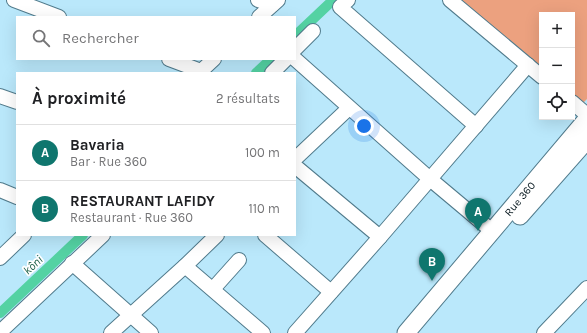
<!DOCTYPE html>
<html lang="fr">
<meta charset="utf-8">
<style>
:root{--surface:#fff;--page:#f6f6f6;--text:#202124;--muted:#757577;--line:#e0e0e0;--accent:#0f766e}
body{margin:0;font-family:Karla,sans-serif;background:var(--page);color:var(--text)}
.controls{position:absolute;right:12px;top:12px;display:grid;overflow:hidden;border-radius:0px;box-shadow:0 4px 16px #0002}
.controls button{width:36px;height:36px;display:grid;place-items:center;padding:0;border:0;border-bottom:1px solid var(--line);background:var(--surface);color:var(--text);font:20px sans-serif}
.you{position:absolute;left:364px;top:126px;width:14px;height:14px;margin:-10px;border:3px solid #fff;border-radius:50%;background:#1a73e8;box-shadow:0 0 0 6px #1a73e833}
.badge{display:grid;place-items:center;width:26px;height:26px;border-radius:50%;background:var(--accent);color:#fff;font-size:13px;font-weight:700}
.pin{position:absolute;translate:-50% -33px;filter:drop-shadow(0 1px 2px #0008)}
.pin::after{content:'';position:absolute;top:21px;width:14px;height:12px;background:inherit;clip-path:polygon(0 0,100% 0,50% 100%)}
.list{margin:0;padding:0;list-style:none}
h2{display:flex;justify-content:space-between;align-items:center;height:52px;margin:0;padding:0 16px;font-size:17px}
h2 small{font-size:13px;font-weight:400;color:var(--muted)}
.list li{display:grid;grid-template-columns:26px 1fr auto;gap:12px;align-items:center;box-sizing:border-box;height:56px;padding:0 16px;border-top:1px solid var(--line)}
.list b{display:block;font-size:15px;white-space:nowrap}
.list p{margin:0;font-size:13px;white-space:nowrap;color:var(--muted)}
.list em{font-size:13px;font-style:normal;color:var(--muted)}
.icon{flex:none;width:22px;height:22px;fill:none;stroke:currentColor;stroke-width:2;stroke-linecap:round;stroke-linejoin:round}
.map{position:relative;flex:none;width:587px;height:333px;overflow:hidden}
.search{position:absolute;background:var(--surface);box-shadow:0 4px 16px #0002;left:16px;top:16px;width:280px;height:44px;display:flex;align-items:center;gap:10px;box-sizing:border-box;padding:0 14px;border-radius:0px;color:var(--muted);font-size:15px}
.panel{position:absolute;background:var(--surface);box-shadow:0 4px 16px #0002;left:16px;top:72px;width:280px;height:164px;border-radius:0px}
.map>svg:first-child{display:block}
.green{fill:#eca17f}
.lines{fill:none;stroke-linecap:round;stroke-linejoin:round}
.canal{stroke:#54d2a3;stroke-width:10}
.minor-casing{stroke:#517b8c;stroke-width:16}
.major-casing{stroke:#517b8c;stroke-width:19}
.minor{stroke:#fff;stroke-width:14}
.major{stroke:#fff;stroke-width:17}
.labels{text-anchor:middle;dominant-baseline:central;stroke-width:3.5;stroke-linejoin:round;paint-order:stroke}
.street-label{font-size:11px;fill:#07181f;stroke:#fff}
.water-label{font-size:12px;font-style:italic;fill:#21634b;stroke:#fff}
</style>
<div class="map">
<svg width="587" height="333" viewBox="0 0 587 333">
<rect width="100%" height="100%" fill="#bae8fb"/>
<path class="green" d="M461,0H587V99L581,105L572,98V15H542V71Z"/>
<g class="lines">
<g class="canal">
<path d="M295,36L333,0"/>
<path d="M256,73L271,59"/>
<path d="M0,313L83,235"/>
</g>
<g class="minor-casing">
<g id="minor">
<path d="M14,0L59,17"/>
<path d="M258,0L272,5"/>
<path d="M348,0L340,7L476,126"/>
<path d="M450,0L542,77"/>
<path d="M259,17L278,0"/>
<path d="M295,49L313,31"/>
<path d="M169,59L201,71"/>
<path d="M295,59L430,179L492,231"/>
<path d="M199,73L214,59"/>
<path d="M272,73L286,59"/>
<path d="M0,96L17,102"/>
<path d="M572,102L587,115"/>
<path d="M295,159L349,108"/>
<path d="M295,166L380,237"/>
<path d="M0,190L17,197"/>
<path d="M265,235L331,292"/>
<path d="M0,258L24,235"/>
<path d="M72,263L151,333"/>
<path d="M185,266L263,333"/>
<path d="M213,289L239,260"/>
<path d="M0,332L103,235"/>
<path d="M111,333L185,266L217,235"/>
<path d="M295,333L380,237L528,65"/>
<path d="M544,333L587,288"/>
</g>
</g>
<g class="major-casing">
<g id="major">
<path d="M520,216L587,140"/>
<path d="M406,333L587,119"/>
</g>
</g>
<use href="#minor" class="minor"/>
<use href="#major" class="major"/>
</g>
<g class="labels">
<g class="street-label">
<text transform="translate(520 199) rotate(-50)">Rue 360</text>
</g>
<g class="water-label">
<text transform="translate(33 265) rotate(-43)">kôni</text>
</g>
</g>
</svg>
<div class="controls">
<button>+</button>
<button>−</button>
<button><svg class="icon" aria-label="locate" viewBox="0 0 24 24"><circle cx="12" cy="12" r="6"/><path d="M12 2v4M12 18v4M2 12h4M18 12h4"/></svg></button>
</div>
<div class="you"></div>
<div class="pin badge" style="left:478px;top:231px">A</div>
<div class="pin badge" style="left:432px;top:281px">B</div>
<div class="search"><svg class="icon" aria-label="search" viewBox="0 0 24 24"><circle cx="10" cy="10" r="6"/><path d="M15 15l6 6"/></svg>Rechercher</div>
<section class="panel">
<h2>À proximité<small>2 résultats</small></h2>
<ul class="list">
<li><span class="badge">A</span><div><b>Bavaria</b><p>Bar · Rue 360</p></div><em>100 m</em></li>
<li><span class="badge">B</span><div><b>RESTAURANT LAFIDY</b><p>Restaurant · Rue 360</p></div><em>110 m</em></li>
</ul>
</section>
</div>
